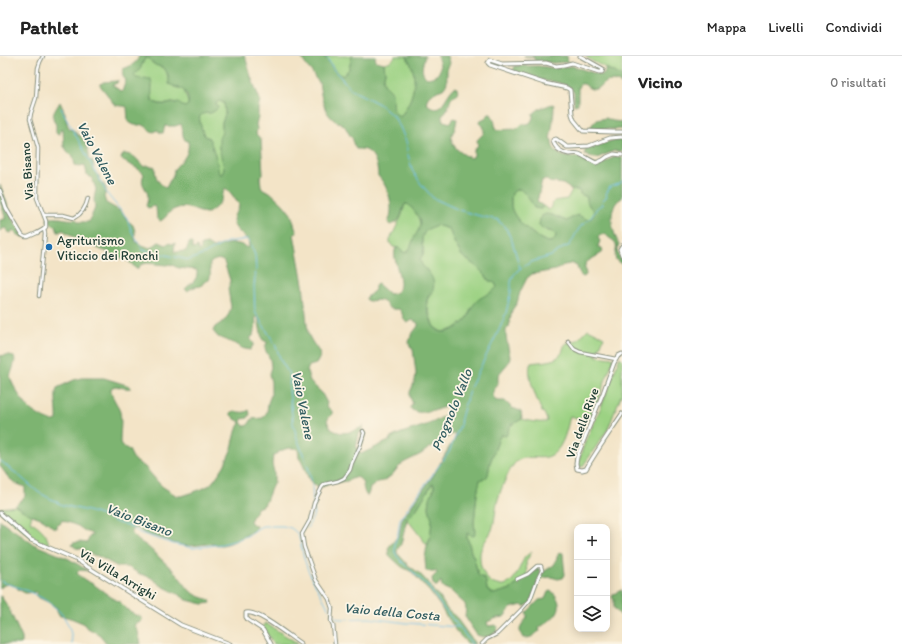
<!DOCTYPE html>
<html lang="it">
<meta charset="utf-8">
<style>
:root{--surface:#fff;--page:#f2f2f2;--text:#222;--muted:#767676;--line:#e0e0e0}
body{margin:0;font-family:Itim,sans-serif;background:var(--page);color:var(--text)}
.controls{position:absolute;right:12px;bottom:12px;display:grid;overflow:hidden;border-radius:8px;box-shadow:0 2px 10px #0003}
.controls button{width:36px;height:36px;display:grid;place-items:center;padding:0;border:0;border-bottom:1px solid var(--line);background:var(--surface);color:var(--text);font:20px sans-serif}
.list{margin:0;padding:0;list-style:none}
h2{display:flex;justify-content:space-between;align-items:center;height:52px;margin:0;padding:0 16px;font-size:17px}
h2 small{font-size:13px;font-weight:400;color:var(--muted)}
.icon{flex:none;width:22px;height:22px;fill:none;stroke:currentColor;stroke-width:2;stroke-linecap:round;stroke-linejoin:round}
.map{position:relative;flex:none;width:622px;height:588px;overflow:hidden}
header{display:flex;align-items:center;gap:24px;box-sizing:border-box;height:56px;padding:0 20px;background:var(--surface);border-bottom:1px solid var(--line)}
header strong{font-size:19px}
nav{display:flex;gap:22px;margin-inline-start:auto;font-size:14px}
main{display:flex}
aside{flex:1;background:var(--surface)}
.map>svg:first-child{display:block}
.green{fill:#9cd283;stroke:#5e885c}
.forest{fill:#7db471;stroke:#4e7852;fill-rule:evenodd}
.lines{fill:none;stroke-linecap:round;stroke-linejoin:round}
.stream{stroke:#6fc1eb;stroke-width:1}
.minor-casing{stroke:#89907e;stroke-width:4.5}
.tertiary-casing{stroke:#89907e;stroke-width:5}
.minor{stroke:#fff;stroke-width:2.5}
.tertiary{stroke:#fff;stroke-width:3}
.poi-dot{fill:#1f6fb2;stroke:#fcf5e5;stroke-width:1.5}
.labels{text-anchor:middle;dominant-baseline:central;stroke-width:3.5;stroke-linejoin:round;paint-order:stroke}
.street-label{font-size:13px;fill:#1f3d34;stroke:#fcf5e5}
.poi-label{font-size:13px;fill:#1f3d34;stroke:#fcf5e5;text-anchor:start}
.water-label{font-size:14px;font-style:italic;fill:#335e62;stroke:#fcf5e5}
</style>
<header>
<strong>Pathlet</strong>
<nav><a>Mappa</a><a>Livelli</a><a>Condividi</a></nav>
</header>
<main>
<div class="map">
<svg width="622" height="588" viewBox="0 0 622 588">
<rect width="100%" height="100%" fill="#fcf5e5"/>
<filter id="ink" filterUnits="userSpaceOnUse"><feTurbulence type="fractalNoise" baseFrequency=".025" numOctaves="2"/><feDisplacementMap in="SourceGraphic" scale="8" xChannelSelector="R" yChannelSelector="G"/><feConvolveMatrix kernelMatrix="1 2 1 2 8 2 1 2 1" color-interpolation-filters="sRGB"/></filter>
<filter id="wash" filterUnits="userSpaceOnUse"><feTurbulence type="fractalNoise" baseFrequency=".012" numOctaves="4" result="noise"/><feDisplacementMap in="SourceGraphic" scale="16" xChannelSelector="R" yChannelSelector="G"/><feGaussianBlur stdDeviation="0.9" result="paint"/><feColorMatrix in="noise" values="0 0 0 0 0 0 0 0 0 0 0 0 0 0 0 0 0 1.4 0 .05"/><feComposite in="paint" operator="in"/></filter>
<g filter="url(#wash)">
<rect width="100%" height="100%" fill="#f3e4c7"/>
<g class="green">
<path d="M322,0H352L349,13L343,20L335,15L327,3Z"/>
<path d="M395,0H406C408,3 411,7 412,11C418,28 411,47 400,61L394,56L392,37L385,29L383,24L385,16L384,7C389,6 393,5 395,0Z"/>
<path d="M585,0H622V20L592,5Z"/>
<path d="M146,2L150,3C152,10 160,10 166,13L168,22L174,31L182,33L184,35L188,46V49L185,51L174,46C167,49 159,49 153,45L151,39L152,28L146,22L138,23L135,21L134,19L140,13L144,4Z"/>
<path d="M220,45L224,47L225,54V58L222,67V76L219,92L224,109V112L222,118H219C217,113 218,109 216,104C214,96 212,89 208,81H205C203,78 198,63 200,60C203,56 209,58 213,56C214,55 217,53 218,52L216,48L217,46Z"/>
<path d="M520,133L529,142L535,152L541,153L543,150L549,154L554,145L567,143L572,134H579L580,138L587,141L589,150L594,155V159L589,164L584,163L578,159L573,161L567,165L561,163L559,161L541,160L539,169L547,175L554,176L556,179L555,183C553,185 553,186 550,186C539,185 517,166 513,156C511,153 511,148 511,144C511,137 513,134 520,133Z"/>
<path d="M405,148H408C414,154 423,164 419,173C417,178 414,181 413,185C410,191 411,195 404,197L400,192L393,191L390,187V184L402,159Z"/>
<path d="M436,169L449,173L454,186L462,200L477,211L486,220L489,225H492L495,227L497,231L490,238L481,242L470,254V258L468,261L464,266L454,273L447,275L442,276L434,271L432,266L427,249V244L432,236C431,230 431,222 428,216C426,211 421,212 420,203C425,196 424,196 422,188C421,176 427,173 436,169Z"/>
<path d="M588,273L604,281L596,300L614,302L596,349L588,365L570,360C567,372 564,390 553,398C542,407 525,395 514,408C508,415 499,438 497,447C495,456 495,465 492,474C488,482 481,489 480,498C480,502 480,509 482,513C486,523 492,531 504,529C516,527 519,510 525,501C527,499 530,497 532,495L526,506L527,520L511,533L494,538L487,534L486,526L484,522L479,520L478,519L474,502L471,496L469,487L467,482V477L469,478L475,476L474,466L477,438L480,424L488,418L490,407L499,382L501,379H503L511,369L522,363C529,365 539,367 546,366L547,364L544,357L542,356C538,346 525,317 531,307C541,305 554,307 561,298C564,295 562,290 567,287C570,286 573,287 576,285C580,282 584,277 588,273Z"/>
<path d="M620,301L622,303V337L608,373L583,410L581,411H580L578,407L585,386L601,351Z"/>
<path d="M432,428H434C434,436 429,443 429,451C429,455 432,459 432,463C432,470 430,483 427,489L407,463L416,454Z"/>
<path d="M15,450L32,459L30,465C40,471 47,477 49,489L35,484L23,475L0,455V452Z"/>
<path d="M265,567L299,588H274L262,571Z"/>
</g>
<g class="forest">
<path d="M139,0H245L251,21L260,44L258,53V62L256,68L257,73L256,78L261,83L263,118L260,121L261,130L263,133L270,136L283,148L291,158L297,177L294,178L303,228L308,278C310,282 312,286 315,290C320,297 322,299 316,308L309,310L307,315L310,326L321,336L327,347L326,350L332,355V359L329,361L327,365L331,373C342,380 353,376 364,370L359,378L356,392L361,398L391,384L389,383C408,371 437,372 451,352L448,350C444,351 442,352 438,353C435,355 435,354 432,354C424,356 419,358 412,354L410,351L413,348L410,341V336L415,325L416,317L413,293L410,290L409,286L412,278L418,270V267C410,263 414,264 407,267C402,263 404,258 399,253C385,254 390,249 382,245C378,243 372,245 368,245L366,243V242L375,234V230L377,228L379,229L389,238C407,237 398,218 396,207C395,202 394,198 395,194L396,192H400L404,197C411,195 410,191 413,185C414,181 417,177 419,173C423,164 414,154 408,148H405C400,158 403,165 390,169L388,167C395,152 389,131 378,120C378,111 375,98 366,94C363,93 359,93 356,93L353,87V83C348,79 348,72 342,68C340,66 336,66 334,64C323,56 321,39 319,26C315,23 314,19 311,15C307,10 303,7 302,0H322L327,3L335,15L343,20L349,13L352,0H376L375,2L376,5L384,7L385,16L383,24L385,29L392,36L394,56L400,61C411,47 418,28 412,11C411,7 408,3 406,0H425C423,8 419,16 427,22C442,20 442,12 437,0H447L449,7L447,11C447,13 447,15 447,18C446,26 449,26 443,33C435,36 428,37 426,47C442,62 445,38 455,31L457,32L458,37L451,42C449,48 448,55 442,59V62L444,65L450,67L454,62L457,63C456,66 456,70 455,73C454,75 453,76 452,78C449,90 461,97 470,102L474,100V94L478,89L477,84L484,77V71L479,67V65L485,62L489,58H491L494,63L496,74L515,73L518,72L522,68H528L531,66L533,62V58L539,53L552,48L554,49C554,61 552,72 550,83L552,84C551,93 559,100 568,101C571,101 574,100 577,101C584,102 590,109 598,108C607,107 612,99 622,101V142C606,150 612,176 619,188C614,198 622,200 622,208C610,203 618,197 616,188C614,183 608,183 605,177L602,179L600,178L598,182L600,185L598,190V191L602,192L603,196C599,200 586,204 585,209C584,212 586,217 586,219L584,221C579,220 578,214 577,210L571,207L570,208L564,209L556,214L532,218L527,222L520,236L517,247L512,254L510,265L509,271L506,274V281L510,301L509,306L498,319C498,322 498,325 498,327C495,335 490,334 495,344L498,345H505L512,352L518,354L521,356L522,363L511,369L506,380H505L503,379H501L499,382L490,407L488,419L486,422L482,423L480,424L477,438L474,466L475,479L474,480L470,479L467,477V482L469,487L471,496L474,502L478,519L479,520L484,522L486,526L487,534L494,538L511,533L536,513L539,512L540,518L554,509L559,496L563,497V498L565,519L563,522L558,523L551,521L543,522L541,524H539L531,547L524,551L522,549L511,552L504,561L497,562L487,566L488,570L496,569L498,571L496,576L490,580L483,581L477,579L470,569L465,560L466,553L465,548L451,535L442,531L441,525L437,530H435L433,528L432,522L437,517L436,515H426L425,502L427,490L430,484L432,463L429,452L430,442L434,433V428H432L416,454L407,463L401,488L397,494V497L408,509L420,518L431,530L433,535L439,540L448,555L455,560L475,588H467L465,585L455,574L453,569L445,559L441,551L430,536L412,516L402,511L392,502L389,499L388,492L399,479L402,463L433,420L451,388L454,385L456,380L455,378H452L436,390L429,392L421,398L403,407L396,414L392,419L384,425L378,426L370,432L368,439H366C362,433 365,423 356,421L347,425L340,426H334L322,431L317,430L310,425L308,421L302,406L299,402L298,393C288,390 281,394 273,400L272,408L274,416V426L271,432L266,445L264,449L257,452L250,465L251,467L256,470L255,473C247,479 232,488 222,489C216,489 211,487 206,488C198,489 189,491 181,489C173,488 166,483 158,481C150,479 143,479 138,472L132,473L131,477L139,485L147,490L176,517L190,535L198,540L210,544L211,547L203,548L187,544L178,538L162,530L150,521L140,518L128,511H118L98,500L88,498L84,493L76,492L72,489L73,487L79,486L87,487L90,480H92V478L85,475L78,470L62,464L60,468L57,469V472C52,472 51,469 47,466C42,462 38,461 32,459C26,457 21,453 15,450L25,440V431L15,427L8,421L0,410V300C23,295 13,309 10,321C13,331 24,348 32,355C36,358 41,361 46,363C50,365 52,366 57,364C58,353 54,342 57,332L74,324L81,322H104L130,330L131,332C129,332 127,333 125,332C119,332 117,328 111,332C110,340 118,348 120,356C122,365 120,376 120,386L121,389L129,394L134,404L145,411L157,425L163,431L177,440H181L188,438L202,433L210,429L215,423L224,410L232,392L237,372L240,367L239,365L235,363L231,359V356C237,354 243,359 249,354L250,358L248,362L242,363L241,366L244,370C249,370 249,367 252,363L263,362L267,356L268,347L271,339V326L269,318L271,311L270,303L265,293V291L267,287V286L263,284L262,283L258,261H256C255,263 256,266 256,269C255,273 253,276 253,280L250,282L254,288L250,294L241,292L238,289L218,281L213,275L215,271L224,265L229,258L231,251L228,233L230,227V224L224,206C220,202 215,203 210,207C209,213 212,218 209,224L204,226L201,230L194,231L187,235L185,233C192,226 198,225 197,214C191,213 185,213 180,212C173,211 173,207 166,209L147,207L142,208L137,213L135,212L133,209L128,205L121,202H117L113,200L108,196L102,194L82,185L77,183L63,174L59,176H58L56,170L50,167L47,164V163C58,159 66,165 76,163L78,166H89L95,152L94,143L96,133L92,122L87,119L85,109L79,110L75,109L73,100L68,97L65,91H64L63,73H61L60,75V78L56,77V69L53,62L54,56L60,46L65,57L66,64L68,70L70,73L75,75L77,79L81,80C86,88 90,95 89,104L93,105L94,115L99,120L100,125C103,127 107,132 106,136C106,138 104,139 104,141L106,147L122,156L128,165L133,169L135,175V182L136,186L142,189L150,192L152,191L159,186L166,189L168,187L172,188L175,187L174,196L186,195L189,187L191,186L192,187V192L194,193L197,191L199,195L201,193V189L207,188L213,192C224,188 237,184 247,192L249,191L248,184C242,178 230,171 234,160C236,155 239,154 239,148L230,136L225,132C223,136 223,139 222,142C219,149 214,153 208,157C197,158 188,147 175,153C167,156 167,162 160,165L157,162L156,151L154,150L148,152L146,150C147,147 148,143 148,140C147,131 139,129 144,118C138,111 128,109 121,103L122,100L124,98C135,98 137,104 144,111L147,109L151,111L154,110L155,111C155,121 157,126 166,132C167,130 168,128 169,126C170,124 171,123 172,121C174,118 173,115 175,112C183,103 190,99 188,85H186C181,80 184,74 181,68L175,70H165L163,77H161L157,74L154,76C149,75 149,72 145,70C141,67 139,70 135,69C133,69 129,66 128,65L127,51C123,49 118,51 114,48C113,47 111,44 110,43C107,37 103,34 100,29L103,26L117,25L118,24L117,27L112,29L122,36L126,24C122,21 122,17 123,13C131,10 137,7 139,0ZM146,2L150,3C153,12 162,8 166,15C169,19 169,24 169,28C174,31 179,31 182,33C186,35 190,45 188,49C187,50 186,50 185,51L182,50L179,47C169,46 163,52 152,45C151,37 153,30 151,23C145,22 140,24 135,21L134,19L140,13L144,4ZM220,45L224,47L225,54V58L222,67V76L219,82V92L224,112L222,118H219L217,105L210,84L208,81H205C203,78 198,63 200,60C203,56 209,58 213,56C214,55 217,53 218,52L216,48L217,46ZM542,124H547L549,126L563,128L572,134H579L580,138L587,141C586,147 590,151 594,155C594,159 593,161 589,164C584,163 578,157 573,161C571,162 569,164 567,165C556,162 541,149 539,169C544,175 552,174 556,179L555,183C553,185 553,186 549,186C539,185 517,166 513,156C511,153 511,148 511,144C511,137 513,134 520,133L529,142L534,152L541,153L543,150L537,146ZM436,169L449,173L454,186L462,200L477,211L486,220L489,225H492L495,227L497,231C489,240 481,239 475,247C471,251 471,256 468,261C463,268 452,277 442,276C439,276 437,273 434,271C431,266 425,250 427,244C429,236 436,236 433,224C430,215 421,212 420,203C425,196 424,195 422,188C421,176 427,173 436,169Z"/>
<path d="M524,0H567L568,6L553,7L535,5L533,0L529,1Z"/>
<path d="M515,10H539L553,12L572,10L600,19H603L605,16V12L622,20V28C617,26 611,24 606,26C601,28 599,35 592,33C589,33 586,29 584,28H580L578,31V48L574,49V37L572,34L571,32L566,29L556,26L545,25L513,15Z"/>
<path d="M606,62L613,65L622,66V73C612,74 602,72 591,73V70L596,64Z"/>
<path d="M614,84H622V95H614L597,102L592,101L585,98V93L593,91Z"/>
<path d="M0,129C5,140 8,152 13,163C16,169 20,174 24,179V182L17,178L15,175L13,174L12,177L8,176L7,173L4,172L0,176V164L5,163V160L0,145Z"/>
<path d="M0,464L33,488L69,503L89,515L79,514L77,517L78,518L81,522L93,528L111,541L120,546L131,557L141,561L142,564L141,566L135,568V571L137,572L141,588H107L100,579L86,571L83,567L68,561L60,560L57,555V552C54,551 53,549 51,548C46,544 39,543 35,539L38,537L36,536L25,537L18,533L15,530L8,528L4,529L0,532Z"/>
<path d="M622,534V561L614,552V544L612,541L613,539L615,537Z"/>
<path d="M550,535C554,537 555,538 557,542C565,556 549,565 539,572L540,575C537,576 536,578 533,580C530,582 526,582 523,582C517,573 521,569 527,562V558L526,557L539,544L545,543L548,536Z"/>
<path d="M0,539L8,551L22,582V587L20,588H0Z"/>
</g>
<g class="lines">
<g class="stream">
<path d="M326,0L334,14L352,34L379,48L394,61L400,71L407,88V95L412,114L421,128L433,142L459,154L480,160L499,164V166L505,170L512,185L520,212"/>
<path d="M61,52L108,139L127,162L132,176L143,194L189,204L205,198L217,191L227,186L248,183L255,199L256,213L254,230L255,256L275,288L281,305L288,316L290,322L289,332L293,367L297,382L308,411L312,427L313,446"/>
<path d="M0,404L10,413L16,417L38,436L62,449L88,455L103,460L118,467L129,470L140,477L173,488L193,492L223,488L234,485L247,480L260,471L263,470H283L291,472L297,477L299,481L304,502L308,514L313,524L330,555"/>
<path d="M307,472C311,465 315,460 314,451"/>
<path d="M0,524C4,528 9,528 14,530C42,540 72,554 72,588"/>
<path d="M332,557L337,562L341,563L369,562L407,567L458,571"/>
<path d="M472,588L460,572L443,552L428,530L402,506L397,500L395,496V486L398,477L400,463L449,396L460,369L461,362L469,334L500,272L506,257L511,235V226L513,220L518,214L531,206L551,200L563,192L570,189C573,183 578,173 582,169C585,166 590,164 592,160C596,155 596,150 603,149L602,145L607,140L606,138L610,131L619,128L622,125"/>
</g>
</g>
</g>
<g filter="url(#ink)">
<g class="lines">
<g class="minor-casing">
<g id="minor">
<path d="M0,134L6,152L22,179L25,181H28L37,177L44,173L46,171V165L37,142V136L38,92L30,63L31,57L36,42L38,12L40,6L43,0"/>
<path d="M44,159H63L74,162C82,158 86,151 88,142"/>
<path d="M39,240L45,178L44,173"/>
<path d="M568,285L574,293L580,296L616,303"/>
<path d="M335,588L333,569L331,565L332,552L329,543L316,524L304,491L302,478L310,464L314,447L322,431L325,428L338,425L344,422L350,414L352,407L360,390L364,377L363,375"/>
<path d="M482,588L487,583L497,578L521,554L530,544L538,522L542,514L541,510H537L528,518L517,523"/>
</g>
</g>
<g class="tertiary-casing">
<g id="tertiary">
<path d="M580,0L603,13L602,16H599L572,7L564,9L556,10L546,7L502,8L490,4L488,7L490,9L544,27L567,32L570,34L572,58L574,64L583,75L613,76H622"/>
<path d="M622,81L610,82L589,90L570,91H567L556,83L553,84C554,92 562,97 569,98C572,98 576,97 579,98C584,100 590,104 596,107L603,104L607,101L614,98L622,99"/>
<path d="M622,190L620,193L622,199"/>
<path d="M622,298L618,300L614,307L603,337L577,401L576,407L577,413L582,414L586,413C597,394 610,376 622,358"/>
<path d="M0,457L31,484L75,503L181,569L230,588"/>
<path d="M271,588L263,574L248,564L246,561V557C258,554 290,581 301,588"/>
</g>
</g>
<use href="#minor" class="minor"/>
<use href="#tertiary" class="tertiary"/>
</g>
</g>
<circle class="poi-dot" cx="49" cy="191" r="4"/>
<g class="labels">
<g class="street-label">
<text transform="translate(27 115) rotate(-94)">Via Bisano</text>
<text transform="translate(582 367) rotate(-70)">Via delle Rive</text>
<text transform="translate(118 518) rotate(31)">Via Villa Arrighi</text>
</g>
<g class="poi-label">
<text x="57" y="184">Agriturismo<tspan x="57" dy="15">Viticcio dei Ronchi</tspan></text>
</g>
<g class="water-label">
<text transform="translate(97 97) rotate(62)">Vaio Valene</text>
<text transform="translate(303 349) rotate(79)">Vaio Valene</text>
<text transform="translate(452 354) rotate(-68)">Prognolo Vallo</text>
<text transform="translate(139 464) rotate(21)">Vaio Bisano</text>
<text transform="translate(392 556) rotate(5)">Vaio della Costa</text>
</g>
</g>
</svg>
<div class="controls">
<button>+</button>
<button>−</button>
<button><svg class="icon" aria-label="layers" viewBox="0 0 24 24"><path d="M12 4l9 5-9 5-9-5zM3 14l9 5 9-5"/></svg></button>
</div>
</div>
<aside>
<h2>Vicino<small>0 risultati</small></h2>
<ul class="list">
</ul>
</aside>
</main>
